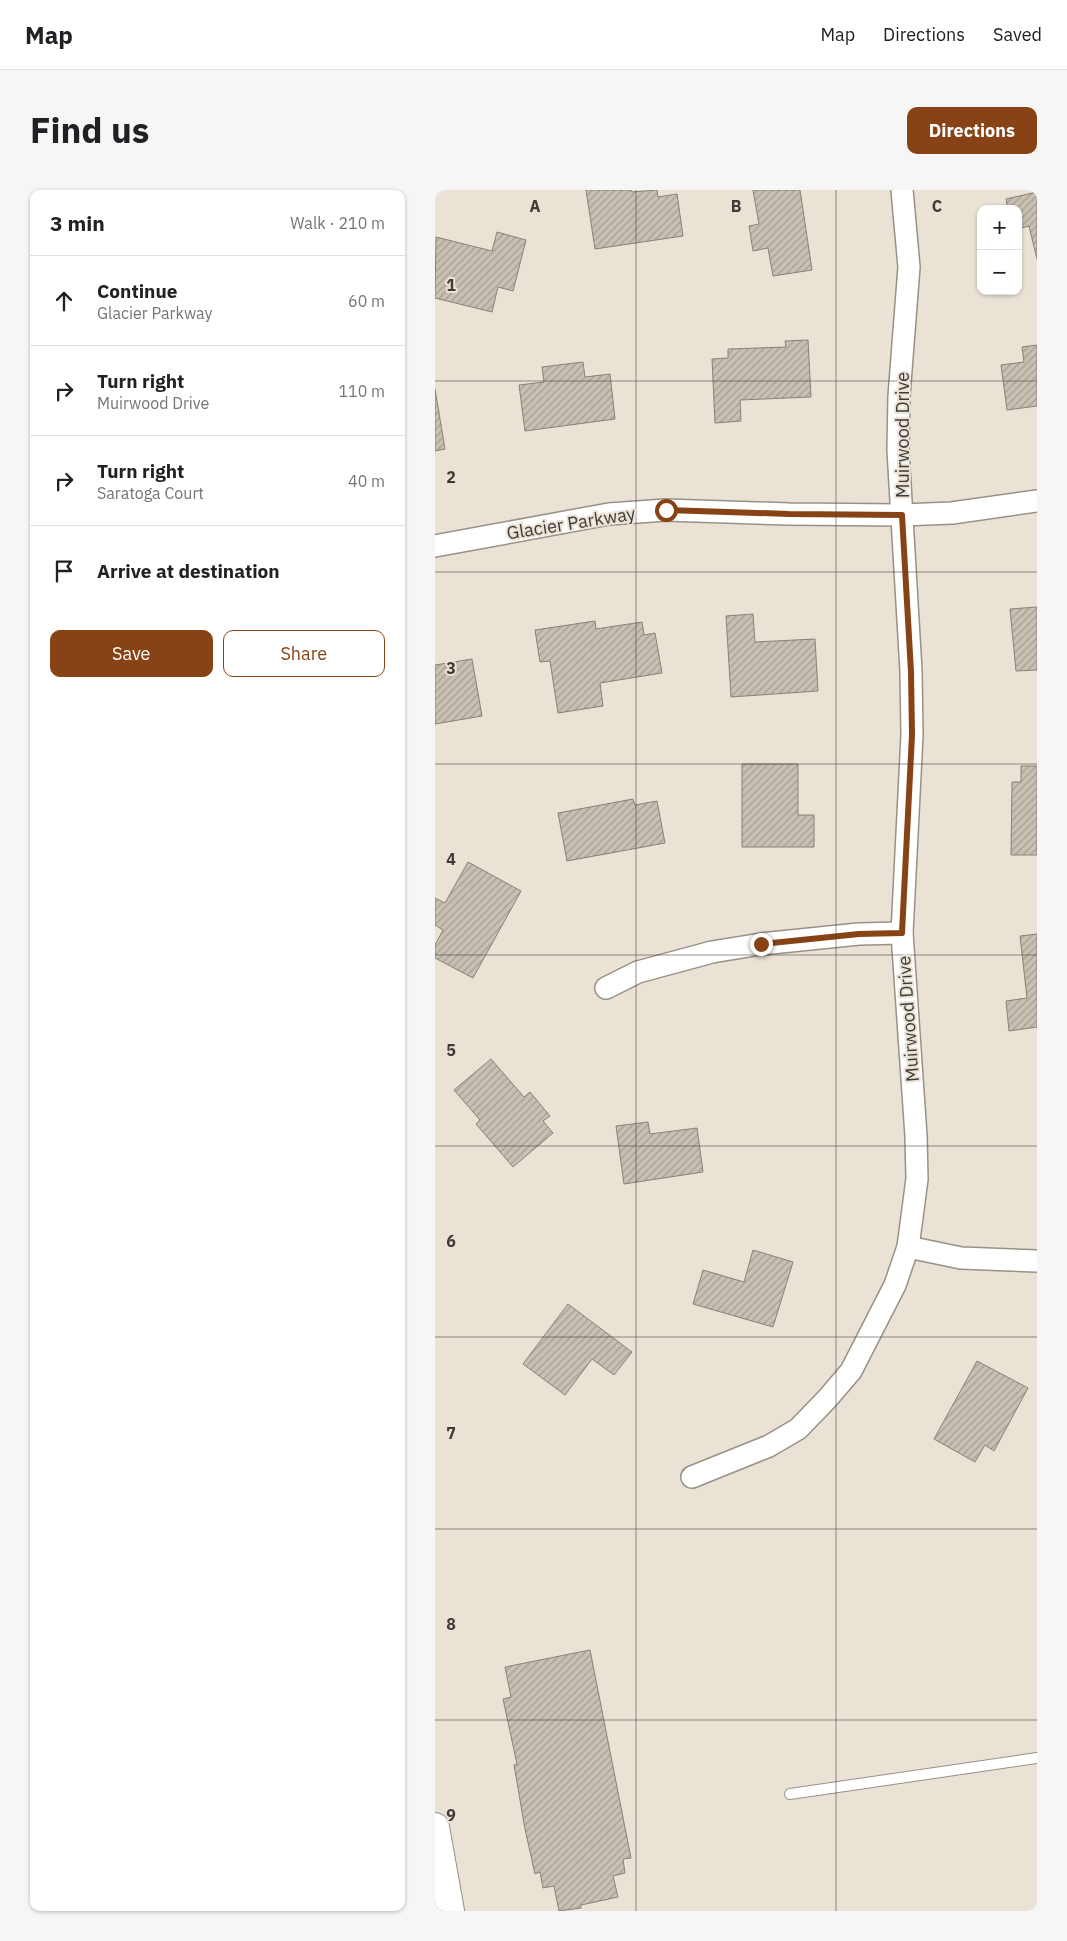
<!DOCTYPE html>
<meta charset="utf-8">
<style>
:root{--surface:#fff;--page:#f6f6f6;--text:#202124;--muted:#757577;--line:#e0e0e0;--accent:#874316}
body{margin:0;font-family:"IBM Plex Sans",sans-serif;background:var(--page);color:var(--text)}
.controls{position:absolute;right:15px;top:15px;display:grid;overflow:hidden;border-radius:10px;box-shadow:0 1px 4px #0004}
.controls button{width:45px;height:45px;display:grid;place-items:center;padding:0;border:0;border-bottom:1px solid var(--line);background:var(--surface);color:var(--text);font:25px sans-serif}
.stop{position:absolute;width:15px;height:15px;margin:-11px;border:4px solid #874316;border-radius:50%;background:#fff}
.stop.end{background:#874316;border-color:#fff;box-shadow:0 1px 5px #0008}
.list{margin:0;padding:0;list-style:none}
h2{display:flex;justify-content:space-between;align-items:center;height:65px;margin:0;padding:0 20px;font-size:21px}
h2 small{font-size:16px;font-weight:400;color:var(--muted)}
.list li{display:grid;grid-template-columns:32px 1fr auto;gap:15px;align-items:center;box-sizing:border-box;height:90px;padding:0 20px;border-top:1px solid var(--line)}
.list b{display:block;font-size:19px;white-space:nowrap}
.list p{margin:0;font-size:16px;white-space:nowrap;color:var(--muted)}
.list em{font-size:16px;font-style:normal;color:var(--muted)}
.actions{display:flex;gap:10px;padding:15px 20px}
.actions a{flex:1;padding:11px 0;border:1px solid var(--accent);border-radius:10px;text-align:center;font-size:18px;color:var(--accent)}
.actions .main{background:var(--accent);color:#fff}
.icon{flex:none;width:28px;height:28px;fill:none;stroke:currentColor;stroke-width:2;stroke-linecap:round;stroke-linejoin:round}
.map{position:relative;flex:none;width:602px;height:1721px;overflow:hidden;border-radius:10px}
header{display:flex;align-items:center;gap:30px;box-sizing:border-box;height:70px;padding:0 25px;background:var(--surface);border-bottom:1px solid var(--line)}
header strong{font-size:24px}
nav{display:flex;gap:28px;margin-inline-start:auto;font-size:18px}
.intro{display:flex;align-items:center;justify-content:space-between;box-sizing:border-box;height:120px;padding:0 30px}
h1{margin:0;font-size:35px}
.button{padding:12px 22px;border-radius:10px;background:var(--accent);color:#fff;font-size:18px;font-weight:700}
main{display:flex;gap:30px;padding:0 30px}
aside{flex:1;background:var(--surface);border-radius:10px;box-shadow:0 1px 4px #0004}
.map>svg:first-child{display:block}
.building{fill:url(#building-hatch);stroke:#888176}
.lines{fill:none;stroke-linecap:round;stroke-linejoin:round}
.lane-casing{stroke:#989186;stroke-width:12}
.street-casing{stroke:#989186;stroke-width:24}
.secondary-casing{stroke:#989186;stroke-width:30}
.lane{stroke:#fff;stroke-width:10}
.street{stroke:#fff;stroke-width:21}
.secondary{stroke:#fff;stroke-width:28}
.route{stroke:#874316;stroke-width:6}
.grid{fill:none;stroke:#3e3b36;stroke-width:1;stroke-opacity:0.55}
.labels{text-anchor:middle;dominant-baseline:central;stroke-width:4;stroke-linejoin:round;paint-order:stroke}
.street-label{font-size:18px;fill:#3e3b36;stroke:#eae2d5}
.grid-label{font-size:16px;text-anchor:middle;font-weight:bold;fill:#3e3b36;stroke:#eae2d5;stroke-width:4;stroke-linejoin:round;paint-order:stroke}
</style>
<header>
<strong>Map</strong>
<nav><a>Map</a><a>Directions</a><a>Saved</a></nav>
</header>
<div class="intro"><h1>Find us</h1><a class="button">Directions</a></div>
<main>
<aside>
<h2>3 min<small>Walk · 210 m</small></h2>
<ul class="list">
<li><svg class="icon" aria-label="ahead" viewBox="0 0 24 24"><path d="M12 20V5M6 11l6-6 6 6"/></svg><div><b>Continue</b><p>Glacier Parkway</p></div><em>60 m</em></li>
<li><svg class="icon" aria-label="right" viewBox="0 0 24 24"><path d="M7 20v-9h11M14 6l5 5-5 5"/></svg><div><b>Turn right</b><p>Muirwood Drive</p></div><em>110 m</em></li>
<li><svg class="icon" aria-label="right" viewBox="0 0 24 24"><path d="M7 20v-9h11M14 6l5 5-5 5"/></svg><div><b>Turn right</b><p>Saratoga Court</p></div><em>40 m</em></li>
<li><svg class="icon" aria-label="arrive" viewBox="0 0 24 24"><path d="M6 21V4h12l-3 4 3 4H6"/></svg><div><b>Arrive at destination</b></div></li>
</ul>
<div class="actions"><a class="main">Save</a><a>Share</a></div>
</aside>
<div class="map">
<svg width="602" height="1721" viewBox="0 0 602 1721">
<defs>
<pattern id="building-hatch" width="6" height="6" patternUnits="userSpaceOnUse" patternTransform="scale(1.25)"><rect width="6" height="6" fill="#c7c0b3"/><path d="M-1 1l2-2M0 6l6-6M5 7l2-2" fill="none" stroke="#a39d92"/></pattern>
</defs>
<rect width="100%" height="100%" fill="#eae2d5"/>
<g class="building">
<path d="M151,0H196L197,2L222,0L223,7L242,4L248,46L160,59Z"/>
<path d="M318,0H365L377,80L338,86L333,58L318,61L314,36L324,34Z"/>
<path d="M602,2V69L594,36L583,39V19H573L571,9Z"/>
<path d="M62,42L91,50L78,101L63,97L57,122L0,108L1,47L57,61Z"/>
<path d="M373,150L376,207L305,210L306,231L280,233L277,169L293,168V159L351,157L350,151Z"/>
<path d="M602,155V216L572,220L566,175L589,172L587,157Z"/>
<path d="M148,172L150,187L175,184L180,229L90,241L84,195L109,192L107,177Z"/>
<path d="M0,199L10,259L0,261Z"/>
<path d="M602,417V480L581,481L575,419Z"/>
<path d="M318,424L320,452L380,449L383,501L296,507L291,426Z"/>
<path d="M160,431L161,439L207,432L209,445L220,443L227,483L165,493L168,516L123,523L115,471L105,472L100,440Z"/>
<path d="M37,469L47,526L0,534V475Z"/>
<path d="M307,574H363V625H379V657H307Z"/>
<path d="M586,576H602V665H576L577,592H586Z"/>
<path d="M198,609L200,615L222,611L230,653L132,671L123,623Z"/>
<path d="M33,672L86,701L38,788L0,768V755L8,740L0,735V708L10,713Z"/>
<path d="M602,744V837L574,841L571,811L592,808L585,746Z"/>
<path d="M56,869L89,907L95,902L115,926L108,931L118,943L78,977L41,934L45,930L19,900Z"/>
<path d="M213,932L215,944L262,938L268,982L189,994L181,936Z"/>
<path d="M318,1060L358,1072L338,1137L258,1114L268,1080L309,1092Z"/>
<path d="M133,1114L197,1162L179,1185L157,1169L130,1205L88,1174Z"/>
<path d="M542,1171L593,1198L559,1261L550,1255L540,1272L499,1249Z"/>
<path d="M155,1460L196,1668L188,1669L190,1683L178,1686L183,1707L146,1715V1718L124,1721L119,1696L108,1698L105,1682L100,1684L90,1639L79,1575L82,1574L68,1509L76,1507L70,1477Z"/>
</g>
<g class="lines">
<g class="lane-casing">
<path id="lane" d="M355,1604L602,1568"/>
</g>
<g class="street-casing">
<g id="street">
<path d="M0,356L174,324L231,320L354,324L467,325L517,323L602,311"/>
<path d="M171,798L203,782L277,762L326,754L424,744L467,743"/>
<path d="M473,1057L526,1068L602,1071"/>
<path d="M257,1287L334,1256L363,1239L392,1209L416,1181L460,1095L473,1057L482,989L481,946L467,743L477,545L476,481L463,260L464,206L474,77L467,0"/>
</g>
</g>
<g class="secondary-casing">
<path id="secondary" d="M0,1637L15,1721"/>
</g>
<use href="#lane" class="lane"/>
<use href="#street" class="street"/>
<use href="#secondary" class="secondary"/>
</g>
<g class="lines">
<path class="route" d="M231,320L354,324L467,325L476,482L477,545L467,743L424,744L326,754"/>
</g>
<path class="grid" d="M201,0V1721M401,0V1721M0,191H602M0,382H602M0,574H602M0,765H602M0,956H602M0,1147H602M0,1339H602M0,1530H602"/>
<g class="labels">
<g class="street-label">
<text transform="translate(467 245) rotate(-90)">Muirwood Drive</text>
<text transform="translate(136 333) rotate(-9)">Glacier Parkway</text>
<text transform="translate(473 829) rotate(-94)">Muirwood Drive</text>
</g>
</g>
<g class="grid-label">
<text x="100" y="22">A</text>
<text x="301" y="22">B</text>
<text x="502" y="22">C</text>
<text x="16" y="101">1</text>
<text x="16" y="293">2</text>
<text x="16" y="484">3</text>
<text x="16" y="675">4</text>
<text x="16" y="866">5</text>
<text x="16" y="1057">6</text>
<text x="16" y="1249">7</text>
<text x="16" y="1440">8</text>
<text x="16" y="1631">9</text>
</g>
</svg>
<div class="controls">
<button>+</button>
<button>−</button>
</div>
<div class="stop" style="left:231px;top:320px"></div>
<div class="stop end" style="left:326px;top:754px"></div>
</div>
</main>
